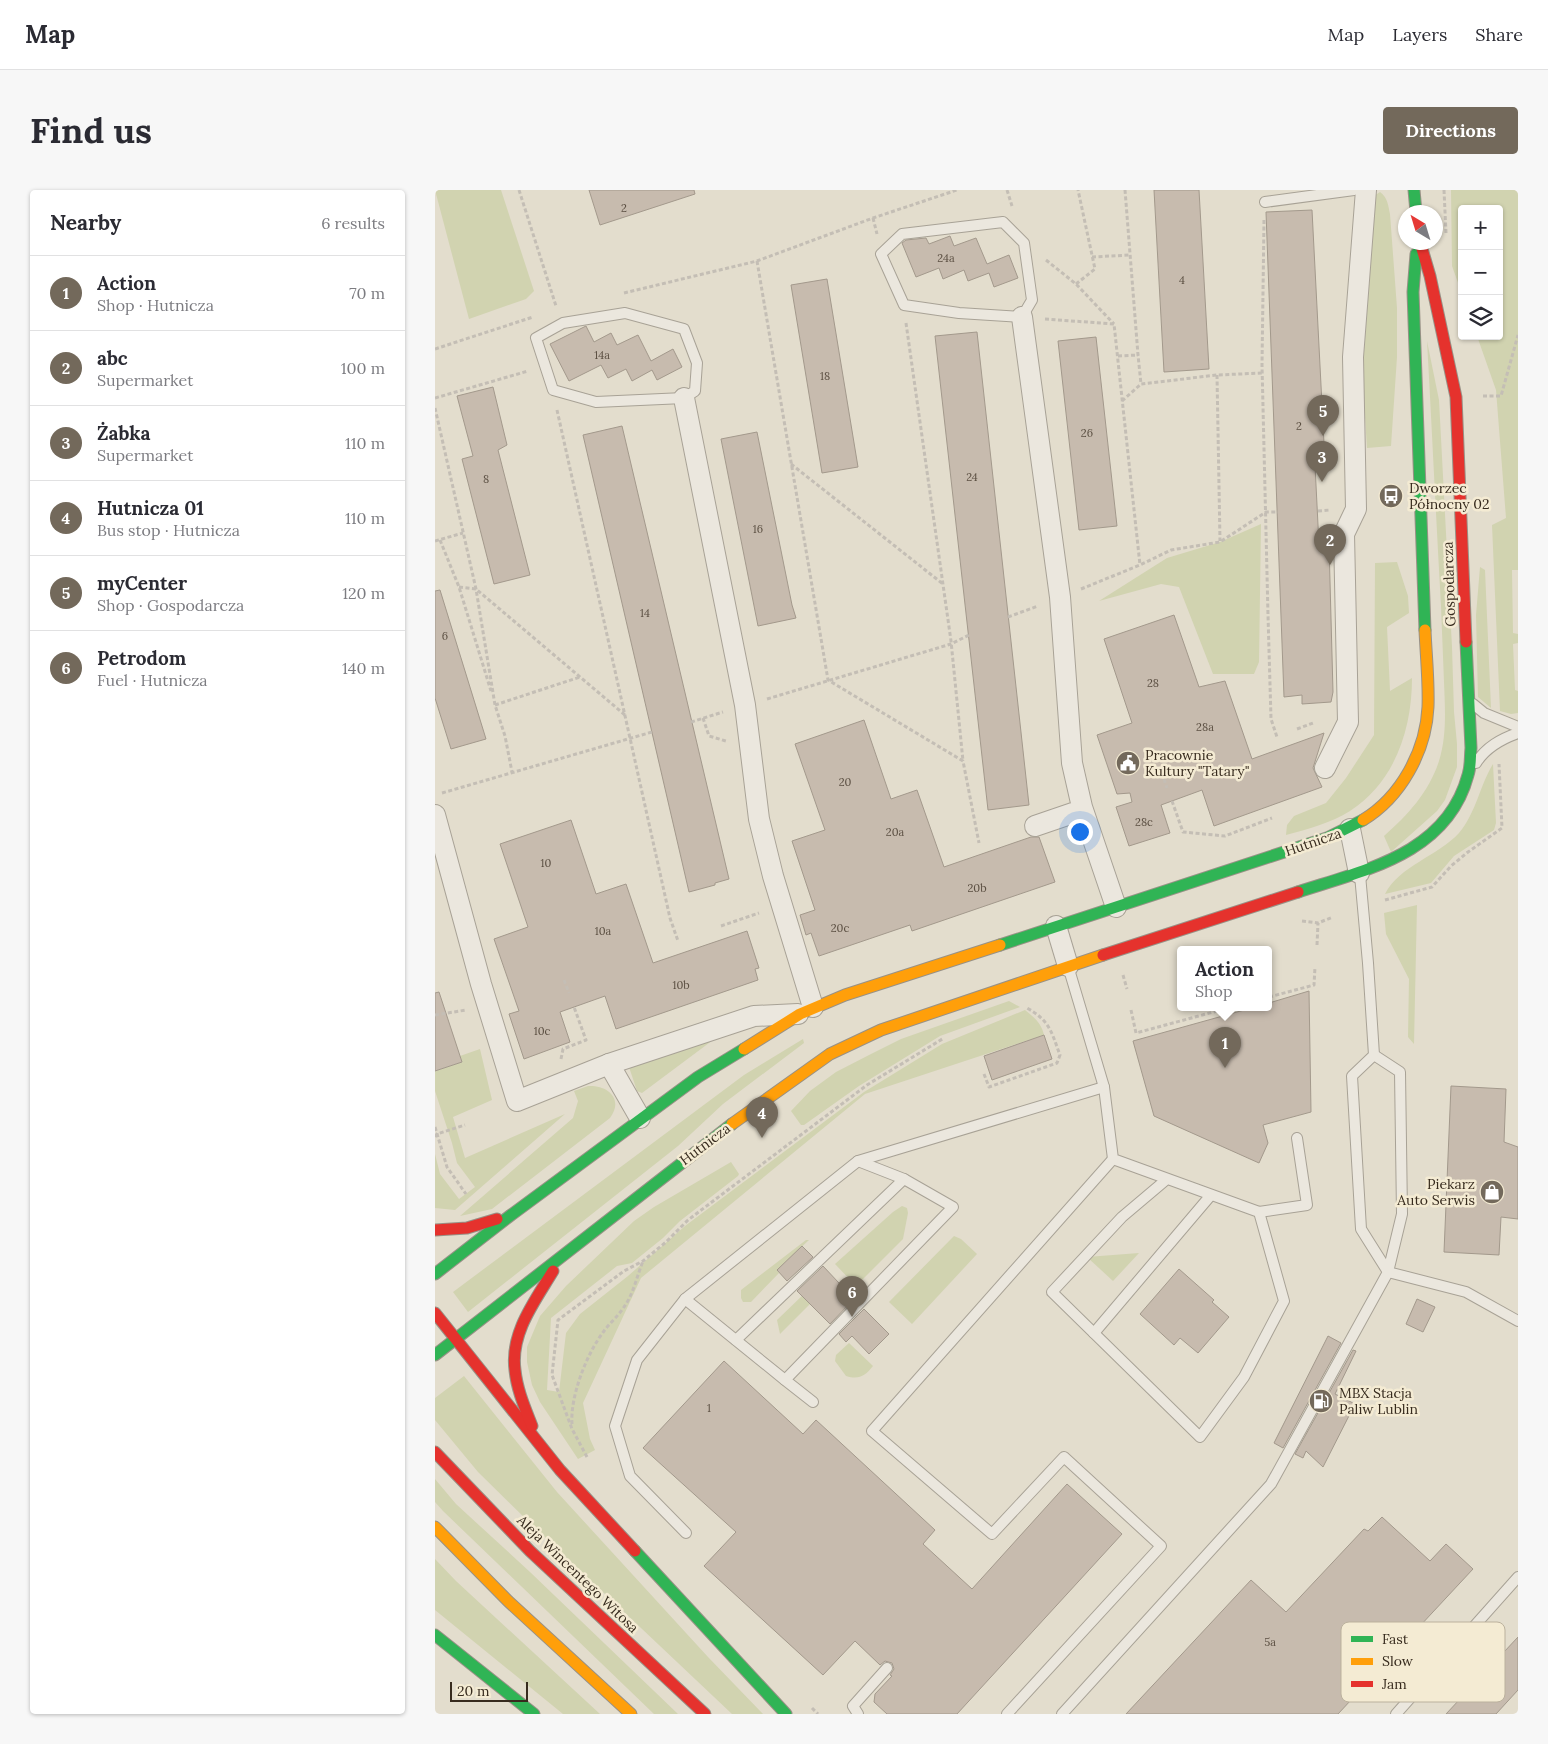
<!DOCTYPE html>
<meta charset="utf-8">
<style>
:root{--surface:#fff;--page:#f7f7f7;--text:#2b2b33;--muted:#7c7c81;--line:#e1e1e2;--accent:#73695b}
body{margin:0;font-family:Lora,serif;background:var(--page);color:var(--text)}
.controls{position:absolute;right:15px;top:15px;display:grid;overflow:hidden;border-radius:5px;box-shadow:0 1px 4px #0004}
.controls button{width:45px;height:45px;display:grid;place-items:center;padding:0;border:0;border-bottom:1px solid var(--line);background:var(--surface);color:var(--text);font:25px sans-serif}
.compass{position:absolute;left:963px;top:15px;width:45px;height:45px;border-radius:50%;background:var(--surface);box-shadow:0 1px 4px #0004;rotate:322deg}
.scale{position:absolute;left:15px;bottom:12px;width:78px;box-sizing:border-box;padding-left:5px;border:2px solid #372b1e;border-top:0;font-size:14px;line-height:18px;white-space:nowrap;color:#372b1e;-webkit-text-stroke:4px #f4ebd3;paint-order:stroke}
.you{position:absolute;left:644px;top:641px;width:18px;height:18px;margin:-12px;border:4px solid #fff;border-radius:50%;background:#1a73e8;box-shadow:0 0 0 8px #1a73e833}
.badge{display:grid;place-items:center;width:32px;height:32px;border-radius:50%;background:var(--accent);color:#fff;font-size:16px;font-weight:700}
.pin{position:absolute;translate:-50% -41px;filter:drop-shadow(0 1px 2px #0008)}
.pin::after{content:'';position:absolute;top:26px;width:18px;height:15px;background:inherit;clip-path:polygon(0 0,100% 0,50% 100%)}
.popup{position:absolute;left:742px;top:756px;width:95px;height:65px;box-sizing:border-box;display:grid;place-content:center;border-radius:5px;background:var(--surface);filter:drop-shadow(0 1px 4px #0005);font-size:16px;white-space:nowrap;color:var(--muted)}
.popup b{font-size:19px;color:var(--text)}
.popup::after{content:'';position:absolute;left:50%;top:100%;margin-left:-10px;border:10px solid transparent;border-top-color:var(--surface)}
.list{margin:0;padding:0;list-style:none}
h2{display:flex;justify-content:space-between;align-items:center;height:65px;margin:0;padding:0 20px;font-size:21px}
h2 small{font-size:16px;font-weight:400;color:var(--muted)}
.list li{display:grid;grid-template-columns:32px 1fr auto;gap:15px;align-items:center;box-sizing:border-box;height:75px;padding:0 20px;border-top:1px solid var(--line)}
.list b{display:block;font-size:19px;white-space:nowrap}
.list p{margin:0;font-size:16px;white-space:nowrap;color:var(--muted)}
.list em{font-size:16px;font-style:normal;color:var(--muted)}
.icon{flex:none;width:28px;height:28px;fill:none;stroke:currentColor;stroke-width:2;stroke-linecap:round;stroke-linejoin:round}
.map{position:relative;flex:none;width:1083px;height:1524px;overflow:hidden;border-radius:5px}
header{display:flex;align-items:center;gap:30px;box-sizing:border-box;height:70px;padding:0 25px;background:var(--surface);border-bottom:1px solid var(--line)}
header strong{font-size:24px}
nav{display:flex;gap:28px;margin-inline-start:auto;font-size:18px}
.intro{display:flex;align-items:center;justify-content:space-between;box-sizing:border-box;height:120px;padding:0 30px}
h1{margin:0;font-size:35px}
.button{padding:12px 22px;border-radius:5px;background:var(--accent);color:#fff;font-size:18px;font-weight:700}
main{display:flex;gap:30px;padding:0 30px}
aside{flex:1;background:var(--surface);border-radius:5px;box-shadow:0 1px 4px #0004}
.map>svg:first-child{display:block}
.green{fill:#d1d3b0}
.building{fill:#c7bbae;stroke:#a3998c}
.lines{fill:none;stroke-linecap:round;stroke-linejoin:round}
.lane-casing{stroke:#a8a296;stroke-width:12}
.street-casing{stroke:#a8a296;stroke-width:22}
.fast-casing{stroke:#989186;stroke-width:13}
.slow-casing{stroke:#989186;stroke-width:13}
.jam-casing{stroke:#989186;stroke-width:13}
.path{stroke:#c4beb5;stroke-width:3;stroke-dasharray:4 2.5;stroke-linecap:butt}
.lane{stroke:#ebe7de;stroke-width:10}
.street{stroke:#ebe7de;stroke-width:20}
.fast{stroke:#30b455;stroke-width:11}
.slow{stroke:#ff9f0a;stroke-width:11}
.jam{stroke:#e5322d;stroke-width:11}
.labels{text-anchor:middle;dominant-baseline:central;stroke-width:5;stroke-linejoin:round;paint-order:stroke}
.number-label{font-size:11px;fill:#5b4f42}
.poi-label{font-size:14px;fill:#372b1e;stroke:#f4ebd3;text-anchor:start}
.street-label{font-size:14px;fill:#372b1e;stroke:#f4ebd3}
.key{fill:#f4ebd3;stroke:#bbb19d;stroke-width:1}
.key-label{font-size:14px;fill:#372b1e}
</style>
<header>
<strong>Map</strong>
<nav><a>Map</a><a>Layers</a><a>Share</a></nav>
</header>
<div class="intro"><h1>Find us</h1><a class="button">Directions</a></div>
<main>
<aside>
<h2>Nearby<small>6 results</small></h2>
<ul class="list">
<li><span class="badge">1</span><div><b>Action</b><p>Shop · Hutnicza</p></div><em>70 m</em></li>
<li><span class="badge">2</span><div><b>abc</b><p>Supermarket</p></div><em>100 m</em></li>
<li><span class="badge">3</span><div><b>Żabka</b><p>Supermarket</p></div><em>110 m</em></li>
<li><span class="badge">4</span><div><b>Hutnicza 01</b><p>Bus stop · Hutnicza</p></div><em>110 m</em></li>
<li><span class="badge">5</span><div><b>myCenter</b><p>Shop · Gospodarcza</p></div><em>120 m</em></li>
<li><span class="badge">6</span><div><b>Petrodom</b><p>Fuel · Hutnicza</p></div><em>140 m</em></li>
</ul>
</aside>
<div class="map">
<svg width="1083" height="1524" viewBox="0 0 1083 1524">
<rect width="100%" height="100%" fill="#e3ddcd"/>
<g class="green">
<path d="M0,0H66L99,101L91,109L34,129Z"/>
<path d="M1016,0H1083V380H1077L1078,443L1083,444V453L1078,454L1080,500L1083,501V523L1076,524L1065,521L1057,335L1071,328L1061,200L1042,146H1064V19H1027V104L1017,76Z"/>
<path d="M945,2C953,8 953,15 955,24L962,118V167L956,256L932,258L927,181L939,6Z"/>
<path d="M992,151L1004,210L1017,457L1019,522L1022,554V577L1010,610L1002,621L956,662L949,646C973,625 994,602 1004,571C1012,546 1010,518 1009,492C1008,467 1007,441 1006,416C1001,328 997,240 992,151Z"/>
<path d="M826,334L824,472L819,484H778L744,397L726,394L664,411L732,368L785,352Z"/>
<path d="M962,372L973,406L974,423L952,437L955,501L977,488C977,539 960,592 915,621C896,633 873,639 851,645L852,635L859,626L891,613L911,588L939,545L940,373Z"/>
<path d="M1045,377L1050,380L1056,518L1043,507L1041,425Z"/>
<path d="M1058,574L1061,633L1059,640L1019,666L996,693L950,704C964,676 1003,666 1024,643C1041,623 1045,595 1058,574Z"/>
<path d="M982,715L979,854L973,847L974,789L951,744L949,723Z"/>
<path d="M574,811L585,817L505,846L424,896L369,935H366L356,921L375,901L401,882L436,864L466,849Z"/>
<path d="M590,820C599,827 607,834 609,845L430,904L206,1088L148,1213L155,1249L160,1260L143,1269L105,1212L97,1195L92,1172V1157L105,1126L131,1096L199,1031L219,1017L296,972L304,984L303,986L245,1031L228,1048L197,1073L182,1076L116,1128L112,1200L124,1202L131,1143L145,1124L193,1086L250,1036L429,902L507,854Z"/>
<path d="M286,844L207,903L202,901L194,877Z"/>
<path d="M368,849L369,853L288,914L243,956L33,1122L18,1102L309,885Z"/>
<path d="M45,859L57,910L18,927L30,968L130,924L20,1020L0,1018V964L5,984L24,1009L40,997L22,973L17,953L0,901V881L27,872L25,866Z"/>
<path d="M153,896C173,895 189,909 175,928L57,1019L25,1026L138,928L143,911L139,901Z"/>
<path d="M467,1016L472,1018L473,1023L468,1049L421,1096L400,1074L458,1022Z"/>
<path d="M519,1046L526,1049L542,1064L477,1134L454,1112Z"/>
<path d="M371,1050H374L342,1080L344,1083L316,1112H308L306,1108V1100Z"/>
<path d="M704,1063L678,1091L652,1067Z"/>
<path d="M370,1103L381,1108L345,1144L342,1130Z"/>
<path d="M414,1153L438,1176C430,1186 424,1190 411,1186L400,1171L401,1165Z"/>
<path d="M29,1186L122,1302L273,1467L328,1524H297L97,1335L43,1282L0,1230V1208Z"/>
<path d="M0,1289L21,1314L95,1382L243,1524H219L8,1321L0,1312Z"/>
<path d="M0,1369L21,1391L165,1524H128L0,1420Z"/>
</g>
<g class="building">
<path d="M154,0H259L260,4L165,35Z"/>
<path d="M719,0H764L774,179L729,182Z"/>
<path d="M877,20L890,273L880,275L884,355H894L898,502L896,512L867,514V505L849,507L831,22Z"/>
<path d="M515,46L519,56L541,48L552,74L574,65L583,88L559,97L554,83L533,91L529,80L508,89L504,78L481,87L467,53L471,50L491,48L494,54Z"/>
<path d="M392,89L423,277L387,283L356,95Z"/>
<path d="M151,136L159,152L176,143L182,155L203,145L216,171L238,159L247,177L222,190L217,180L197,191L191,179L173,188L166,175L134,191L115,154Z"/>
<path d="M542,142L594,615L553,620L500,146Z"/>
<path d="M661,147L682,336L644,340L623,151Z"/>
<path d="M58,197L72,255L63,260L95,385L59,394L27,269L38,266L22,206Z"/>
<path d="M187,236L294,689L280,693V695L254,702L148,245Z"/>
<path d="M322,242L357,415L361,428L323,436L286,249Z"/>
<path d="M5,400L51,549L16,559L0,508V401Z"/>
<path d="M739,425L764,497L790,491L817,569L889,543L878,578L887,597L779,636L767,600L726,615L735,643L694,656L681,617L697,612L695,603L682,604L662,545L697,533L669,449Z"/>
<path d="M429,530L456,609L482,600L509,677L596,647H604L620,692L477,741L475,735L384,766L376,743L371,745L365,725L380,720L357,651L390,640L360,554Z"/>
<path d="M136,630L161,704L191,694L218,773L312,741L324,778L320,779L323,790L181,839L170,806L125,822L135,852L89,869L74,824L84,821L59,749L93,737L65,654Z"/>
<path d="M874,801L876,922L828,935L833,953L824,973L719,926L698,851L820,817H834V813Z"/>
<path d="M4,802L27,872L0,881V803Z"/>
<path d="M609,845L617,869L557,890L549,866Z"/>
<path d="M1016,896L1071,899L1069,952L1083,957V1029L1066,1027L1064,1065L1009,1062Z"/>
<path d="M367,1056L378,1067L352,1091L342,1080Z"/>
<path d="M388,1076L419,1109L395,1134L362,1101Z"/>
<path d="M744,1079L779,1110L777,1112L794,1127L763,1163L745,1148L739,1155L705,1124Z"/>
<path d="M982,1109L1000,1117L988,1142L971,1134Z"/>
<path d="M429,1119L454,1144L434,1164L417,1146L411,1152L404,1144Z"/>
<path d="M893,1146L906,1153L848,1258L839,1253Z"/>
<path d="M918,1160L921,1161L900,1204L920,1214L888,1277L871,1261L868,1268L860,1264Z"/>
<path d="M289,1171L368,1244L381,1230L500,1340L488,1354L537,1399L632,1294L687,1344L522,1524H452L439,1512L440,1504L457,1486L455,1485L459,1479L457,1473L450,1471L445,1475L420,1451L388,1485L269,1376L301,1342L208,1258Z"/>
<path d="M947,1327L995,1371L1011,1354L1038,1379L903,1524H691L816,1390L851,1422L929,1339L933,1341Z"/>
<path d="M1083,1447V1500L1061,1524H1011Z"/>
</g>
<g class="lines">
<g class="lane-casing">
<g id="lane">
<path d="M830,12L919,0"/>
<path d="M568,32L589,53L597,110L587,127L524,123L469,115L446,64L467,44Z"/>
<path d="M190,123L249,139L262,173L260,201L249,208L161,212L118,200L101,148L128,133Z"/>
<path d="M1038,514L1049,523L1083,537"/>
<path d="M1041,573C1051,557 1066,549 1083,543"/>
<path d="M925,685L933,773L939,865L917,886L926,1039L953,1082L1031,1102L1083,1131"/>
<path d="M633,776L669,897L678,969L824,1022L849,1111L809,1187L765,1247L617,1102L687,1027L732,989"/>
<path d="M824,1022L872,1015L862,948"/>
<path d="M250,1109L350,1190L378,1212"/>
<path d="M659,1143L776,1005"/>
<path d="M301,1150L469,989"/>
<path d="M350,1190L518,1017L469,989L423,971"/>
<path d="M251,1343L195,1286L180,1236L202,1170L250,1109L423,971L669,897"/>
<path d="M423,1524L418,1516L452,1478"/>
<path d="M572,1524L726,1356L629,1267L557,1344L437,1241L678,969"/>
<path d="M627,1524L836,1294L953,1082L967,1024L965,882L939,865"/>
<path d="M961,1524L1083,1387"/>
</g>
</g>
<g class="street-casing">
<g id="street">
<path d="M587,127L625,407L637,573L647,617L681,717"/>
<path d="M249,208L310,515L324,629L338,686L378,817"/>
<path d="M890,578L913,532L909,344L921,319L918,167L931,0"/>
<path d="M0,625L46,794L82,911L174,874L319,826L363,824"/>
<path d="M600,636L638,623"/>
<path d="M915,639L924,683"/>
<path d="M621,736L633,776"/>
<path d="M174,874L205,928"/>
</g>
</g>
<g class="fast-casing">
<g id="fast">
<path d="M979,0L981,22"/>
<path d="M981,64L978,102L990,440"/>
<path d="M863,702C930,680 1012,664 1033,585C1036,576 1035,567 1036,558L1031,452"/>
<path d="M565,755L892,648L928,630"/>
<path d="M0,1084L76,1025L263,887L309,859"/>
<path d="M0,1165L297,934"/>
<path d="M200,1361L351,1524"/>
<path d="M0,1445L99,1524"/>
</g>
</g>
<g class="slow-casing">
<g id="slow">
<path d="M928,630C966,607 991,561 993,517C994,492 991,465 990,440"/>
<path d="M309,859L365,824L410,805L565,755"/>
<path d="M297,934L395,864L446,840L668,765"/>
<path d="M0,1337L73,1411L196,1524"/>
</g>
</g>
<g class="jam-casing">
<g id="jam">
<path d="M985,52L995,86L1021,207L1031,452"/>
<path d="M668,765L863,702"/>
<path d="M0,1040L32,1038L62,1029"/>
<path d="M0,1123L125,1280L200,1361"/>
<path d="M97,1236C90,1218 82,1200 80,1180C75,1143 100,1111 118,1081"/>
<path d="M0,1262L95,1361L270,1524"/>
</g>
</g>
<g class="path">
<path d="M84,0L121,116"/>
<path d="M572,0L577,16"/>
<path d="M690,0L703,165L706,194L782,185L827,183"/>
<path d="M1009,0L1011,43"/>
<path d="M438,28L442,44"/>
<path d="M829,30L827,175L833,425L836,529L842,547"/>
<path d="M657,67L695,65"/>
<path d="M611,70L641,94L679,134"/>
<path d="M322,71L393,490L528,571L544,653"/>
<path d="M641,94L660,79L643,0"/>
<path d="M189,103L322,71L438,28L522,0"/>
<path d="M610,129L679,134L705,375"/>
<path d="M471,133L516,451L528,571"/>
<path d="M0,159L98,127"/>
<path d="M683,166L703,165"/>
<path d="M782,185L785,351"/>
<path d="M1048,206H1066L1083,145"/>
<path d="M0,208L93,181"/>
<path d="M687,211L706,194"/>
<path d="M0,218L41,399L60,515L70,546L77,582"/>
<path d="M122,220L235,728L243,751"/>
<path d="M356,274L508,394"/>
<path d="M883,321L895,320"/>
<path d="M5,350L24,397L56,501"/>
<path d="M0,351L28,343"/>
<path d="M24,397L41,399L190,525"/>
<path d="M646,399L705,375L736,360L785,352L831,322H843"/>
<path d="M573,427L603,416"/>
<path d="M332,509L516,454L534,445"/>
<path d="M60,515L145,487"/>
<path d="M268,528L274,546L291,551"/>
<path d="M256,532L288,522"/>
<path d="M862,539L878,533"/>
<path d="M729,589L732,598"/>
<path d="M7,603L217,542"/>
<path d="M737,611L748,642L790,646L837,628"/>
<path d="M950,710L997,697L1016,676L1033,662L1067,638L1064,574"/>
<path d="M867,731L883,733L898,727"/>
<path d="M286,736L324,723"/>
<path d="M882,755L883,733"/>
<path d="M688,785L692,799"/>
<path d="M129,790L134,803"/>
<path d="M834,807L879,795L880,777"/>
<path d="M696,820L701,843L797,817"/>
<path d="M0,825L31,820"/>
<path d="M126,869L128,859L151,850L139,817"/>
<path d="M549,884L554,897L622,873L625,865C616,841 615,831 592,818"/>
<path d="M0,937L12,977L31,1004"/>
<path d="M0,947L2,944L30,935"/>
<path d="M137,1234C135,1206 152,1163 169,1141C175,1133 183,1126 189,1117C198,1105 202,1086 208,1071"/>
<path d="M152,1267L137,1239L117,1185L123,1130L189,1081L208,1071L231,1052L253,1030L432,895L509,848"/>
<path d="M377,1518L383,1524"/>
</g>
<use href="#lane" class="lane"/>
<use href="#street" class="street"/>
<use href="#fast" class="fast"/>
<use href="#slow" class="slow"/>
<use href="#jam" class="jam"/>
</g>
<defs>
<g id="bus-disc" transform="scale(1.25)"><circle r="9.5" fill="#73695b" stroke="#f4ebd3"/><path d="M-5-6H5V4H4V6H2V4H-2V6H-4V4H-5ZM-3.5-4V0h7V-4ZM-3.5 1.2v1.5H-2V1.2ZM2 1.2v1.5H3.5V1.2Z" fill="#fff"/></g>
<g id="civic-disc" transform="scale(1.25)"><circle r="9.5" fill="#73695b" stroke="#f4ebd3"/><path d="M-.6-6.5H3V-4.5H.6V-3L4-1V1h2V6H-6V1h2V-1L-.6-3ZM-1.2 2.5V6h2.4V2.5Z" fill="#fff"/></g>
<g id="shop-disc" transform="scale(1.25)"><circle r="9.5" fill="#73695b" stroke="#f4ebd3"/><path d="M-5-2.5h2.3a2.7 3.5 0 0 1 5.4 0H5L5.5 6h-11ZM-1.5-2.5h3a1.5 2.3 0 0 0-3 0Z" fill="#fff"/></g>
<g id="fuel-disc" transform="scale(1.25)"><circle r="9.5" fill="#73695b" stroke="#f4ebd3"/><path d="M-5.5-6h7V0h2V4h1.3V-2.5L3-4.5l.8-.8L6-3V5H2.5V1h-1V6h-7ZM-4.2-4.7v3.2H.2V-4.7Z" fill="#fff"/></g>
</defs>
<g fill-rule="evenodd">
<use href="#bus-disc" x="956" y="306"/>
<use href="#civic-disc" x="693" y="573"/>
<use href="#shop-disc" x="1057" y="1002"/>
<use href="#fuel-disc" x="886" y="1211"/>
</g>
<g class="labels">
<g class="number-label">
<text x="189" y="18">2</text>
<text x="511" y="68">24a</text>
<text x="747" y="90">4</text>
<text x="167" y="165">14a</text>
<text x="390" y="186">18</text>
<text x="864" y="236">2</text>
<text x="652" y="243">26</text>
<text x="537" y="287">24</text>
<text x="51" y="289">8</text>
<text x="323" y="339">16</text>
<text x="210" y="423">14</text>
<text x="10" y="446">6</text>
<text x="718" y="493">28</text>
<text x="770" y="537">28a</text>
<text x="410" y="592">20</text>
<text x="709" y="632">28c</text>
<text x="460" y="642">20a</text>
<text x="111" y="673">10</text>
<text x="542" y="698">20b</text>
<text x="405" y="738">20c</text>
<text x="168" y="741">10a</text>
<text x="246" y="795">10b</text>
<text x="107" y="841">10c</text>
<text x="274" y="1218">1</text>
<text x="835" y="1452">5a</text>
</g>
<g class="poi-label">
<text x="974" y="298">Dworzec<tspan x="974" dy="16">Północny 02</tspan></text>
<text x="710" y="565">Pracownie<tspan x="710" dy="16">Kultury "Tatary"</tspan></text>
<text x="1040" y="994" text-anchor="end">Piekarz<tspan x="1040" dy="16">Auto Serwis</tspan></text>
<text x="904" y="1203">MBX Stacja<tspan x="904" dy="16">Paliw Lublin</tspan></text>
</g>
<g class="street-label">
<text transform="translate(1014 394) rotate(-92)">Gospodarcza</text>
<text transform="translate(878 652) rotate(-19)">Hutnicza</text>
<text transform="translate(270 954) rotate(-37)">Hutnicza</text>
<text transform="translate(143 1384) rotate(44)">Aleja Wincentego Witosa</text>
</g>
</g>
<rect x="906" y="1432" width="164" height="80" rx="8" class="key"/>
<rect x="916" y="1446" width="22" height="6" fill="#30b455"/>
<rect x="916" y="1468" width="22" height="7" fill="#ff9f0a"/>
<rect x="916" y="1491" width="22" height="6" fill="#e5322d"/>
<g class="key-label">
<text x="947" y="1454">Fast</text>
<text x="947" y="1476">Slow</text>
<text x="947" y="1499">Jam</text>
</g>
</svg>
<div class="controls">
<button>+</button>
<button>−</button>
<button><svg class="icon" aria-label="layers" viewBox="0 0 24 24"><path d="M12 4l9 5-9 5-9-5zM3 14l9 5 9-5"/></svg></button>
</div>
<svg class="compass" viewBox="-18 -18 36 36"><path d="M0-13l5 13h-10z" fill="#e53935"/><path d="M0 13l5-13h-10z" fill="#7c7c81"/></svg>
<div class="scale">20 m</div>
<div class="you"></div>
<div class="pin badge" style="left:790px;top:878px">1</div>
<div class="popup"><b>Action</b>Shop</div>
<div class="pin badge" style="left:895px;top:375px">2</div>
<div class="pin badge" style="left:887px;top:292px">3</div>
<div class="pin badge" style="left:327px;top:948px">4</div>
<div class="pin badge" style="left:888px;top:246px">5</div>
<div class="pin badge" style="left:417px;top:1127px">6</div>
</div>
</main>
